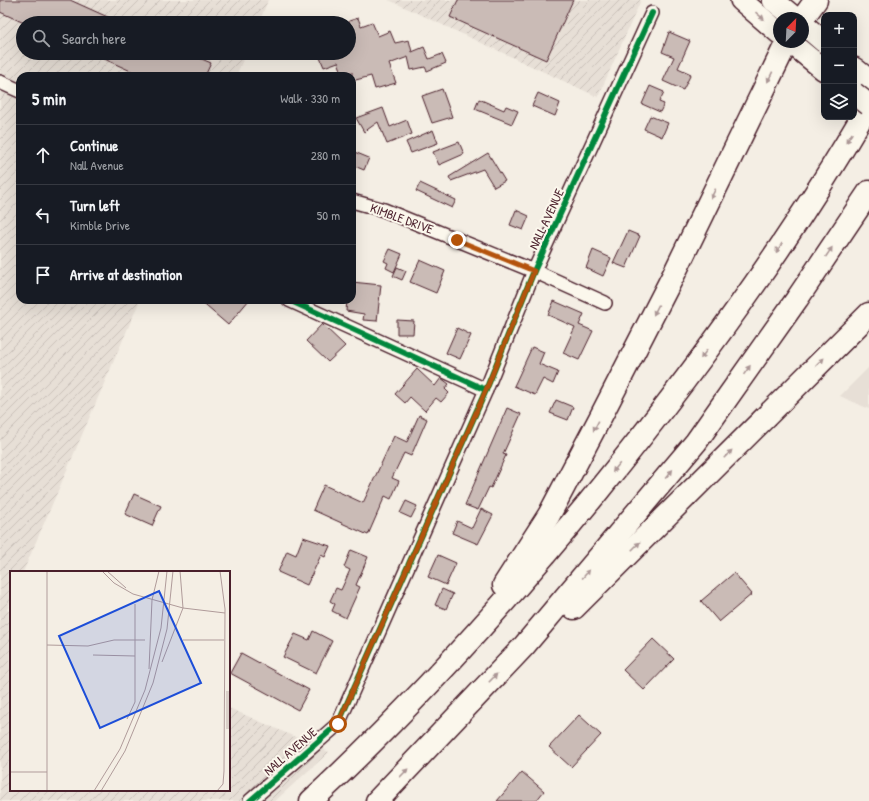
<!DOCTYPE html>
<meta charset="utf-8">
<style>
:root{--surface:#171b24;--page:#20242c;--text:#f1f3f6;--muted:#9ea1a6;--line:#363941}
body{margin:0;font-family:"Patrick Hand",sans-serif;background:var(--page);color:var(--text)}
.controls{position:absolute;right:12px;top:12px;display:grid;overflow:hidden;border-radius:8px;box-shadow:0 4px 16px #0002}
.controls button{width:36px;height:36px;display:grid;place-items:center;padding:0;border:0;border-bottom:1px solid var(--line);background:var(--surface);color:var(--text);font:20px sans-serif}
.compass{position:absolute;left:773px;top:12px;width:36px;height:36px;border-radius:50%;background:var(--surface);box-shadow:0 4px 16px #0002;rotate:24deg}
.stop{position:absolute;width:12px;height:12px;margin:-9px;border:3px solid #b45309;border-radius:50%;background:#fff}
.stop.end{background:#b45309;border-color:#fff;box-shadow:0 1px 4px #0008}
.list{margin:0;padding:0;list-style:none}
h2{display:flex;justify-content:space-between;align-items:center;height:52px;margin:0;padding:0 16px;font-size:17px}
h2 small{font-size:13px;font-weight:400;color:var(--muted)}
.list li{display:grid;grid-template-columns:26px 1fr auto;gap:12px;align-items:center;box-sizing:border-box;height:60px;padding:0 16px;border-top:1px solid var(--line)}
.list b{display:block;font-size:15px;white-space:nowrap}
.list p{margin:0;font-size:13px;white-space:nowrap;color:var(--muted)}
.list em{font-size:13px;font-style:normal;color:var(--muted)}
.icon{flex:none;width:22px;height:22px;fill:none;stroke:currentColor;stroke-width:2;stroke-linecap:round;stroke-linejoin:round}
.map{position:relative;flex:none;width:869px;height:801px;overflow:hidden}
.search{position:absolute;background:var(--surface);box-shadow:0 4px 16px #0002;left:16px;top:16px;width:340px;height:44px;display:flex;align-items:center;gap:10px;box-sizing:border-box;padding:0 14px;border-radius:22px;color:var(--muted);font-size:15px}
.panel{position:absolute;background:var(--surface);box-shadow:0 4px 16px #0002;left:16px;top:72px;width:340px;height:232px;border-radius:12px}
.map>svg:first-child{display:block}
.built{fill:#e7dfd6}
.industrial{fill:url(#industrial-furrows)}
.building{fill:#cabbb6;stroke:#4a1f2b}
.lines{fill:none;stroke-linecap:round;stroke-linejoin:round}
.minor-casing{stroke:#4a1f2b;stroke-width:16}
.primary-casing{stroke:#4a1f2b;stroke-width:24}
.motorway-casing{stroke:#4a1f2b;stroke-width:25}
.minor{stroke:#fbf7ec;stroke-width:13}
.primary{stroke:#fbf7ec;stroke-width:21}
.motorway{stroke:#fbf7ec;stroke-width:22}
.primary-bridge-casing{stroke:#4a1f2b;stroke-width:24;stroke-linecap:butt}
.primary-bridge{stroke:#fbf7ec;stroke-width:21}
.cycleway-casing{stroke:#fbf7ec;stroke-width:8}
.cycleway{stroke:#00873e;stroke-width:6}
.oneway{fill:#ab9695}
.route{stroke:#b45309;stroke-width:5}
.labels{text-anchor:middle;dominant-baseline:central;stroke-width:4;stroke-linejoin:round;paint-order:stroke}
.street-label{font-size:13px;fill:#4a1f2b;stroke:#fbf7ec}
.inset-road{fill:none;stroke:#b09b9a;stroke-width:1}
.view{fill:#1d4ed8;fill-opacity:0.15;stroke:#1d4ed8;stroke-width:2}
.inset-edge{fill:none;stroke:#4a1f2b;stroke-width:2}
</style>
<div class="map">
<svg width="869" height="801" viewBox="0 0 869 801">
<defs>
<pattern id="industrial-furrows" width="10" height="10" patternUnits="userSpaceOnUse"><rect width="10" height="10" fill="#e7dfd6"/><path d="M-1 1l2-2M0 10L10 0M9 11l2-2" fill="none" stroke="#c8bfb8"/></pattern>
</defs>
<rect width="100%" height="100%" fill="#f4eee4"/>
<filter id="ink" filterUnits="userSpaceOnUse"><feTurbulence type="fractalNoise" baseFrequency=".025" numOctaves="2"/><feDisplacementMap in="SourceGraphic" scale="8" xChannelSelector="R" yChannelSelector="G"/><feConvolveMatrix kernelMatrix="1 2 1 2 8 2 1 2 1" color-interpolation-filters="sRGB"/></filter>
<g filter="url(#ink)">
<path class="built" d="M869,367V409L840,396Z"/>
<g class="industrial">
<path d="M0,0H268L259,23H23V53H246L236,76H20V300H140L23,572H11V601L7,610L11,612V790H229V708L329,752L275,801H0Z"/>
<path d="M389,0H641L598,97Z"/>
</g>
<g class="building">
<path d="M0,0H70L121,23H24L0,12Z"/>
<path d="M458,0H573L546,60L450,17Z"/>
<path d="M358,18L361,26L372,22L378,36L390,31L395,43L409,40L412,52L424,47L429,59L442,54L446,63L427,71L425,67L411,70L408,57L389,64L396,83L375,89L371,76L352,81V72L343,75L338,62L324,67L318,53H349V21Z"/>
<path d="M669,32L690,41L678,68L691,74L683,90L663,81L674,57L662,52Z"/>
<path d="M91,53H188L211,63L205,76H142Z"/>
<path d="M650,86L664,92L659,102L664,104L660,112L642,104Z"/>
<path d="M442,89L452,117L432,123L422,96Z"/>
<path d="M538,93L560,103L555,116L532,106Z"/>
<path d="M479,99L504,110L506,106L518,111L512,124L475,109Z"/>
<path d="M383,108L390,127L407,120L412,134L387,144L378,122L364,132L356,118Z"/>
<path d="M650,116L668,123L662,137L644,129Z"/>
<path d="M433,130L438,143L411,153L406,142Z"/>
<path d="M459,142L464,154L439,165L433,152Z"/>
<path d="M352,151L369,158L364,170L352,165Z"/>
<path d="M488,153L505,181L494,187L483,169L451,181L449,177Z"/>
<path d="M420,183L456,200L452,208L416,191Z"/>
<path d="M516,210L529,216L523,230L510,225Z"/>
<path d="M628,231L640,236L626,268L613,263Z"/>
<path d="M390,249L402,254L394,272L386,268L388,263L384,261Z"/>
<path d="M593,250L611,258L603,276L586,268Z"/>
<path d="M420,260L445,271L436,293L410,282Z"/>
<path d="M397,267L406,271L402,280L393,276Z"/>
<path d="M352,282L381,285L377,321L363,320L364,314L346,311L347,300H352Z"/>
<path d="M199,300H249L228,325Z"/>
<path d="M554,301L584,314L579,325L593,331L579,360L563,353L575,327L548,315Z"/>
<path d="M397,320L414,321L413,334H397Z"/>
<path d="M322,324L345,346L328,362L306,341Z"/>
<path d="M457,328L471,335L460,359L446,353Z"/>
<path d="M532,347L544,352L539,364L558,372L553,384L543,379L535,395L514,386Z"/>
<path d="M417,369L435,386L441,378L449,384L445,389L449,393L441,402L436,398L425,411L410,397L405,403L395,394Z"/>
<path d="M556,400L573,407L568,420L550,413Z"/>
<path d="M507,408L521,414L503,454L506,455L491,488L489,487L478,510L465,505Z"/>
<path d="M419,415L427,419L411,456L404,453L392,478L399,481L391,499L385,496L368,535L313,510L324,485L363,503L394,436L407,442Z"/>
<path d="M134,494L161,506L152,526L125,514Z"/>
<path d="M406,501L417,506L411,518L400,513Z"/>
<path d="M481,509L493,515L478,544L452,533L457,521L472,528Z"/>
<path d="M303,537L330,546L325,557L321,555L307,585L278,572L287,551L296,555Z"/>
<path d="M351,550L368,557L356,585L360,587L346,618L332,611L335,604L330,601L336,588L341,590L350,570L344,567Z"/>
<path d="M438,555L456,563L446,585L428,577Z"/>
<path d="M734,573L752,594L719,622L701,601Z"/>
<path d="M442,589L453,594L446,609L435,605Z"/>
<path d="M313,631L332,641L316,673L283,657L295,634L309,640Z"/>
<path d="M653,639L674,659L644,690L623,670Z"/>
<path d="M241,653L309,690L298,710L230,673Z"/>
<path d="M579,715L601,735L571,767L549,747Z"/>
<path d="M522,772L544,791L536,801H497Z"/>
</g>
<g class="lines">
<g class="minor-casing">
<g id="minor">
<path d="M0,82L20,91"/>
<path d="M352,201L384,210L534,271L605,303"/>
<path d="M289,300L486,390"/>
<path d="M250,801L338,724L486,390L534,271L652,13"/>
</g>
</g>
<g class="primary-casing">
<g id="primary">
<path d="M741,0L779,33"/>
<path d="M773,0L795,18"/>
<path d="M803,24L824,42"/>
<path d="M790,42L824,70"/>
<path d="M854,68L869,80"/>
</g>
</g>
<g class="motorway-casing">
<g id="motorway">
<path d="M803,18L816,0"/>
<path d="M504,585L549,515L600,418L674,274L787,42"/>
<path d="M574,608L869,314"/>
<path d="M311,801C415,705 509,600 598,491C697,369 791,241 869,105"/>
<path d="M377,801L524,646L696,442L797,299L869,192"/>
</g>
</g>
<use href="#minor" class="minor"/>
<use href="#primary" class="primary"/>
<use href="#motorway" class="motorway"/>
<g class="primary-bridge-casing">
<path id="primary-bridge" d="M854,93L869,105"/>
</g>
<use href="#primary-bridge" class="primary-bridge"/>
<g class="cycleway-casing">
<g id="cycleway">
<path d="M289,300L486,390"/>
<path d="M250,801L338,724L486,390L534,271L652,13"/>
</g>
</g>
<use href="#cycleway" class="cycleway"/>
</g>
<defs><path id="oneway-solid" d="M-6-.8H1V-3.2L6.5 0L1 3.2V.8H-6Z"/></defs>
<g class="oneway">
<use href="#oneway-solid" transform="translate(760 16) rotate(41)"/>
<use href="#oneway-solid" transform="translate(770 77) rotate(116)"/>
<use href="#oneway-solid" transform="translate(849 138) rotate(123)"/>
<use href="#oneway-solid" transform="translate(713 194) rotate(116)"/>
<use href="#oneway-solid" transform="translate(779 248) rotate(123)"/>
<use href="#oneway-solid" transform="translate(829 252) rotate(-56)"/>
<use href="#oneway-solid" transform="translate(656 310) rotate(117)"/>
<use href="#oneway-solid" transform="translate(704 354) rotate(126)"/>
<use href="#oneway-solid" transform="translate(820 362) rotate(-45)"/>
<use href="#oneway-solid" transform="translate(747 370) rotate(-55)"/>
<use href="#oneway-solid" transform="translate(596 426) rotate(118)"/>
<use href="#oneway-solid" transform="translate(728 454) rotate(-45)"/>
<use href="#oneway-solid" transform="translate(616 468) rotate(129)"/>
<use href="#oneway-solid" transform="translate(669 474) rotate(-50)"/>
<use href="#oneway-solid" transform="translate(636 546) rotate(-45)"/>
<use href="#oneway-solid" transform="translate(586 574) rotate(-50)"/>
<use href="#oneway-solid" transform="translate(493 678) rotate(-46)"/>
<use href="#oneway-solid" transform="translate(404 773) rotate(-46)"/>
</g>
</g>
<g class="lines" filter="url(#ink)">
<path class="route" d="M338,724L486,390L534,271L457,240"/>
</g>
<g class="labels">
<g class="street-label">
<text transform="translate(402 218) rotate(20)">KIMBLE DRIVE</text>
<text transform="translate(546 219) rotate(-65)">NALL AVENUE</text>
<text transform="translate(290 751) rotate(-41)">NALL AVENUE</text>
</g>
</g>
<g transform="translate(10 571)">
<rect width="220" height="220" fill="#f4eee4"/>
<path d="M216,120H220V158H216Z" fill="#dbd0c9"/>
<path class="inset-road" d="M92,0L104,12L123,23L173,37M97,0L116,17M173,37L215,42M173,69H214M37,74L78,75L104,69H135M83,84L125,85M152,91L173,37L170,0M139,98L142,29L149,0M117,148L125,131V33M0,201H37M37,220V0M84,220L110,178L135,119L151,57L157,0M91,220L115,180L143,112L157,58L163,0M207,220L213,213L214,200L215,38L210,0"/>
<path class="view" d="M149,20L191,112L90,157L49,65Z"/>
<rect width="220" height="220" class="inset-edge"/>
</g>
</svg>
<div class="controls">
<button>+</button>
<button>−</button>
<button><svg class="icon" aria-label="layers" viewBox="0 0 24 24"><path d="M12 4l9 5-9 5-9-5zM3 14l9 5 9-5"/></svg></button>
</div>
<svg class="compass" viewBox="-18 -18 36 36"><path d="M0-13l5 13h-10z" fill="#e53935"/><path d="M0 13l5-13h-10z" fill="#9ea1a6"/></svg>
<div class="stop" style="left:338px;top:724px"></div>
<div class="stop end" style="left:457px;top:240px"></div>
<div class="search"><svg class="icon" aria-label="search" viewBox="0 0 24 24"><circle cx="10" cy="10" r="6"/><path d="M15 15l6 6"/></svg>Search here</div>
<section class="panel">
<h2>5 min<small>Walk · 330 m</small></h2>
<ul class="list">
<li><svg class="icon" aria-label="ahead" viewBox="0 0 24 24"><path d="M12 20V5M6 11l6-6 6 6"/></svg><div><b>Continue</b><p>Nall Avenue</p></div><em>280 m</em></li>
<li><svg class="icon" aria-label="left" viewBox="0 0 24 24"><path d="M17 20v-9H6M10 6l-5 5 5 5"/></svg><div><b>Turn left</b><p>Kimble Drive</p></div><em>50 m</em></li>
<li><svg class="icon" aria-label="arrive" viewBox="0 0 24 24"><path d="M6 21V4h12l-3 4 3 4H6"/></svg><div><b>Arrive at destination</b></div></li>
</ul>
</section>
</div>
